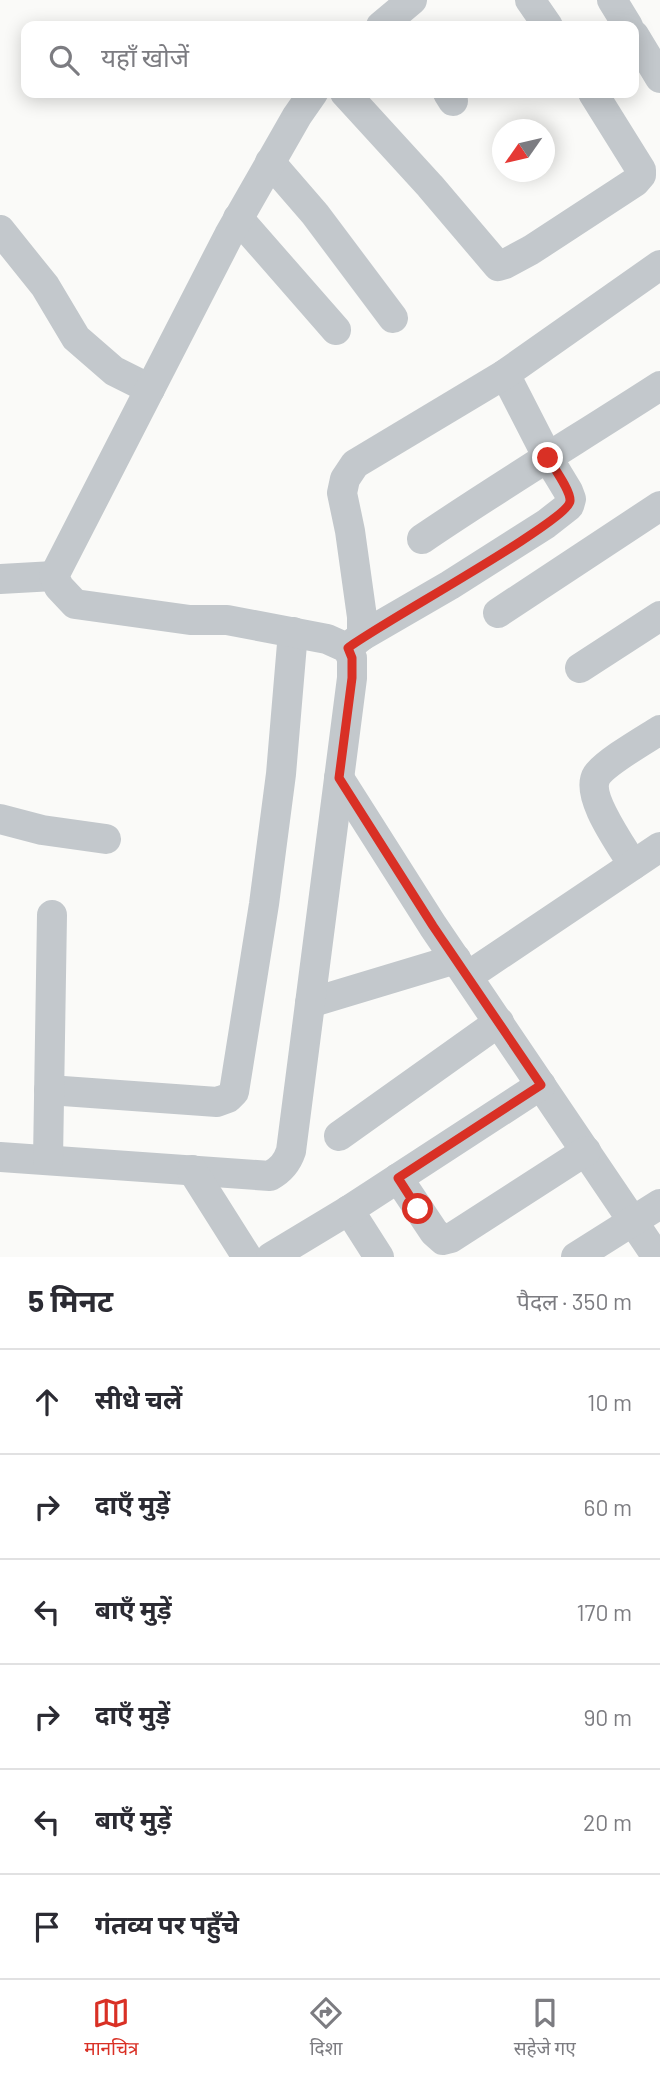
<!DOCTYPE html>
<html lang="hi">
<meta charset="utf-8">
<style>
:root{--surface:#fff;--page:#f7f7f7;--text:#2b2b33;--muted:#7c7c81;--line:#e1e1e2;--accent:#d93025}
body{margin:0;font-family:Barlow,"Noto Sans Devanagari",sans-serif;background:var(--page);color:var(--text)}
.compass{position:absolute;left:492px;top:119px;width:63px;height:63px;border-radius:50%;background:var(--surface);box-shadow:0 4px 18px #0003;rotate:236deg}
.stop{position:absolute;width:21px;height:21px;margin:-16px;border:5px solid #d93025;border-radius:50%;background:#fff}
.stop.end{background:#d93025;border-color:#fff;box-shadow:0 2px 7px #0008}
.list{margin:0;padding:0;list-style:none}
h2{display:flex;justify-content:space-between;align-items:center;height:91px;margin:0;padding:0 28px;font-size:30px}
h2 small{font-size:23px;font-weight:400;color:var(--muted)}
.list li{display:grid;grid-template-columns:46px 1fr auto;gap:21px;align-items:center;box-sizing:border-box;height:105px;padding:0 28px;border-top:2px solid var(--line)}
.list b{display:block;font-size:26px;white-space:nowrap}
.list em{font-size:23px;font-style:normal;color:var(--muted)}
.icon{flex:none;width:38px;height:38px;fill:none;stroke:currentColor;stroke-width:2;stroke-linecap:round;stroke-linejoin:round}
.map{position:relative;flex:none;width:660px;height:1257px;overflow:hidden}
.search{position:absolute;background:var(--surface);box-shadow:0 4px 18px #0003;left:21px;right:21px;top:21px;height:77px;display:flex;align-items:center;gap:18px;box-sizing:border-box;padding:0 24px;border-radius:14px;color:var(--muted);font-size:26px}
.sheet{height:721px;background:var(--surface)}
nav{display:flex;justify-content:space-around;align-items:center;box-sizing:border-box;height:98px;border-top:2px solid var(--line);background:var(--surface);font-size:19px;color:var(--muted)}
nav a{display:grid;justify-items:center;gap:4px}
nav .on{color:var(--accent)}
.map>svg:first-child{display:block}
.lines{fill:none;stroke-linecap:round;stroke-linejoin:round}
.minor{stroke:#c3c8cc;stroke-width:30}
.route{stroke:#d93025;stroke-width:9}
</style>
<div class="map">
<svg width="660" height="1257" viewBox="0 0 660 1257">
<rect width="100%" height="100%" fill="#fafaf8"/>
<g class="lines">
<g class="minor">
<path d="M530,0L548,26"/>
<path d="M612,0L628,26"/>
<path d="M381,26L412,0"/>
<path d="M634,35L660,78"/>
<path d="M345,93L430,186L498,266L505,264L531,250L635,182L641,175V170L593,93"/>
<path d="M448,93L453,101"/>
<path d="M270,162L315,214L393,318"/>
<path d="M238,218L336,330"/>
<path d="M0,230L45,286L76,338L114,371L150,389"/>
<path d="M422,539C500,486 581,437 660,386"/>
<path d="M0,579L54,576"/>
<path d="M498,613L660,506"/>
<path d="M362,636L450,585L546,524L569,506L571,499L568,491L548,458L505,374"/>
<path d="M347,648L362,636V617L350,531L342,493L345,479L355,464L505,374L660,265"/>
<path d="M580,668L660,616"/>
<path d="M339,778L433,926L657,1257"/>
<path d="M0,819L42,830L106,839"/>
<path d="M633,865C622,846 584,795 597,775C606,762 646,739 660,730"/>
<path d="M468,976L660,847"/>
<path d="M310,1003L456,959"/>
<path d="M49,1090L217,1102L228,1098L234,1092L264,904L281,774L293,632"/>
<path d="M339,1136L499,1022"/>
<path d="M0,1157L270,1176C281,1170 287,1163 291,1151L352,678V658L347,648L327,639L227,620H190L75,604L59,587L54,576L229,235L297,116L313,93"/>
<path d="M48,1160L52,915"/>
<path d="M192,1170L247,1257"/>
<path d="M398,1178L434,1232L443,1240L451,1238L586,1151"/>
<path d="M349,1210L379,1257"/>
<path d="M271,1257L349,1210L541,1085"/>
<path d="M576,1257L660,1204"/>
</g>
</g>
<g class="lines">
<path class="route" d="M418,1209L398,1178L541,1085L433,926L339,778L352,678V658L348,648C375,626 569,521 570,501C571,491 554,468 548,458"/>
</g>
</svg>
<svg class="compass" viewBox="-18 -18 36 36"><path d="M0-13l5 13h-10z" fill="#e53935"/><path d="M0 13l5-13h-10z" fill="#7c7c81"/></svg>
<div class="stop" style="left:418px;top:1209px"></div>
<div class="stop end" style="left:548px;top:458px"></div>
<div class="search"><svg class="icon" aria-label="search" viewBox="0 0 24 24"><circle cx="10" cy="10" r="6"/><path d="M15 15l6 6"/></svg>यहाँ खोजें</div>
</div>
<section class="sheet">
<h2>5 मिनट<small>पैदल · 350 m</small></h2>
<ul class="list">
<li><svg class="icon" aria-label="ahead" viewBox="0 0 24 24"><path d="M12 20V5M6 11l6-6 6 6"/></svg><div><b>सीधे चलें</b></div><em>10 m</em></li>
<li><svg class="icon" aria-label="right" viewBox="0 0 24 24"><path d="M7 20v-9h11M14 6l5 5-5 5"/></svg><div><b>दाएँ मुड़ें</b></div><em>60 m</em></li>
<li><svg class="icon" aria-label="left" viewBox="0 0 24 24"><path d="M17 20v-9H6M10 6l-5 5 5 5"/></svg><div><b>बाएँ मुड़ें</b></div><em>170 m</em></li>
<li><svg class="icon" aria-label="right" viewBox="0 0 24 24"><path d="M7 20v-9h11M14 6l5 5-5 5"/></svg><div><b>दाएँ मुड़ें</b></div><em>90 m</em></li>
<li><svg class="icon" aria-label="left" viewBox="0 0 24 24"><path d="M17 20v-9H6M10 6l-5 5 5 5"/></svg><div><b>बाएँ मुड़ें</b></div><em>20 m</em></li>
<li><svg class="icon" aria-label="arrive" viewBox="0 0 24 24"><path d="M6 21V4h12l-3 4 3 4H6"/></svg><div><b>गंतव्य पर पहुँचे</b></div></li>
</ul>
</section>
<nav>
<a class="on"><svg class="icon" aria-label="map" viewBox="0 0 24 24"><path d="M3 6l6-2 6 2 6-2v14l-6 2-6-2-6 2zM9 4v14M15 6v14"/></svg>मानचित्र</a>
<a><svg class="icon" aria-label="directions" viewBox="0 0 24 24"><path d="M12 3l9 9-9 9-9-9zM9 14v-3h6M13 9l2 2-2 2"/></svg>दिशा</a>
<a><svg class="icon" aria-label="saved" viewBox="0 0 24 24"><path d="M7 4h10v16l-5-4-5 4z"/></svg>सहेजे गए</a>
</nav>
